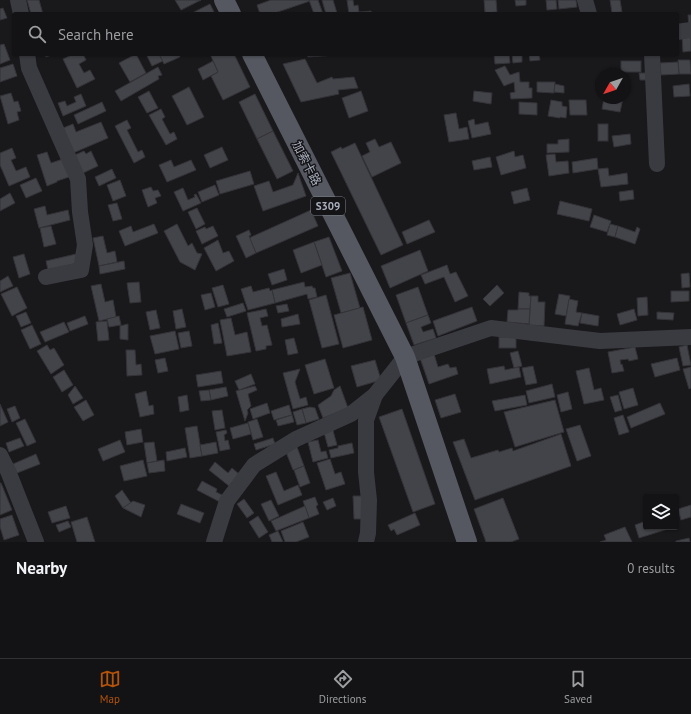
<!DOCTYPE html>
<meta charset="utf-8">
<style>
:root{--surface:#131315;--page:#202022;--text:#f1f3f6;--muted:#9d9ea0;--line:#323234;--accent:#b45309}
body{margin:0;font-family:"PT Sans","Noto Sans SC",sans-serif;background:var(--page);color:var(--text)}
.controls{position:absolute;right:12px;bottom:12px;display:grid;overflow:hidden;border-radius:4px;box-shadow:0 1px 3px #0004}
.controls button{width:36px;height:36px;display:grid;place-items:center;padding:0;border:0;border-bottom:1px solid var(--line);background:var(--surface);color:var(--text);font:20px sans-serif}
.compass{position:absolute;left:595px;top:68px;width:36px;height:36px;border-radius:50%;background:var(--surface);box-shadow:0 1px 3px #0004;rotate:230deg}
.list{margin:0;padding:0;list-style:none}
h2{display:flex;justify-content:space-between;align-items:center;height:52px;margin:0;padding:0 16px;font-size:17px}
h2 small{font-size:13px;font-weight:400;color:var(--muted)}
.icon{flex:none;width:22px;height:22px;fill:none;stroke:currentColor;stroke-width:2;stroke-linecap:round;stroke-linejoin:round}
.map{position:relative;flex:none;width:691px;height:542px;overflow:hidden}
.search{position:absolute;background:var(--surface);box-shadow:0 1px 3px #0004;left:12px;right:12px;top:12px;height:44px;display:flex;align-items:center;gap:10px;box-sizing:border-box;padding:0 14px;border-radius:4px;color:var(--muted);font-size:15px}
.sheet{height:116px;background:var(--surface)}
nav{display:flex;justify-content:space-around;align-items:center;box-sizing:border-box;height:56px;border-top:1px solid var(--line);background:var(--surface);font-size:11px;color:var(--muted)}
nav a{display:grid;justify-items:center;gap:2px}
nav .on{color:var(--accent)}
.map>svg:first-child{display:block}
.building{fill:#434449;stroke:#333338}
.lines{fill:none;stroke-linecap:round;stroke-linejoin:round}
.minor{stroke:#3a3b41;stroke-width:16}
.major{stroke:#555861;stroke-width:20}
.labels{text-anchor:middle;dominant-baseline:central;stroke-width:3;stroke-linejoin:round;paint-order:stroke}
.shield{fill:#141417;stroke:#7d818b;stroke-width:1}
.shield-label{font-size:11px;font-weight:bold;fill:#aab0bd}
.street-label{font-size:12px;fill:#aab0bd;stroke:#141417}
</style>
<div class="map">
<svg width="691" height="542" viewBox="0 0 691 542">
<rect width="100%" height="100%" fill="#19191c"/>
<g class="building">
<path d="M27,0H39L43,14H31Z"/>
<path d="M175,0H201L181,10Z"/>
<path d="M271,0H309L310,1L272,14H260L257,5Z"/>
<path d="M309,0H318L323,14H314Z"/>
<path d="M322,0H333L337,13L326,14Z"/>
<path d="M347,0H353L354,6L358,5L359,12L371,11L372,14H349Z"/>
<path d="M484,0H496L497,12L485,13Z"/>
<path d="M515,0H526V5L516,6Z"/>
<path d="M546,0H556L557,9L547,10Z"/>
<path d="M558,0H576L577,7L559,9Z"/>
<path d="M610,0H620L622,12L612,13Z"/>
<path d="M210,4L215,14H190Z"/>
<path d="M3,8L7,18L0,20V9Z"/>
<path d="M688,15H691V27H689Z"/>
<path d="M691,35V51L683,52L682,36Z"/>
<path d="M4,44L10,60L0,64V45Z"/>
<path d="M45,54H54L46,57Z"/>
<path d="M74,54H83L86,60L79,64L84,73L90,70L95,79L77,88L63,59Z"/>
<path d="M136,54L146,73L130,82L119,63Z"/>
<path d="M146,54H159L163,61L152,66Z"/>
<path d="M159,54H179L180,57L164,64Z"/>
<path d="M210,54H234L250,87L223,100L211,76L218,72Z"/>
<path d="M307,54H337V55L308,57Z"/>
<path d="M494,54H509L510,63L495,64Z"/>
<path d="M512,54H522V62L513,63Z"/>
<path d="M529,54H539L540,60L530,61Z"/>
<path d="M305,59L317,83L332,77L333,79L354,77L358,88L338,90L339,94L301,102L283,64Z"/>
<path d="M678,60H690L691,74H679Z"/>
<path d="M213,61L218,72L203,80L198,69Z"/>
<rect x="621" y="61" width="20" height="11"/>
<path d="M678,62L679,74L661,75L660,63Z"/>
<path d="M13,64L17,76L0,82V68Z"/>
<path d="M505,66L510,75L519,72L520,82H529V88H532V98L511,99L510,93L515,92L514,82L504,86L495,70Z"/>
<path d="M158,67L162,75L158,76L159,79L121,101L115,91Z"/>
<path d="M639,73H649V80H640Z"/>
<path d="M537,82H555L554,93L537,92Z"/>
<path d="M555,84L564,86V93L554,92Z"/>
<path d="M689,84L690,96L674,97L673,86Z"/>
<path d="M189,87L204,117L187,125L172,96Z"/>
<path d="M149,91L158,108L147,113L138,97Z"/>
<path d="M361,91L368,111L349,118L342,98Z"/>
<path d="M474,91L492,93L491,104L473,101Z"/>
<path d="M11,93L14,102L18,101L21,111L17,112L19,120L8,124L0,96Z"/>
<path d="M81,94L86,106L63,116L58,103L65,101L67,106L76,102L74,97Z"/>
<path d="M255,94L273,131L257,139L239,102Z"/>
<path d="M604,98H623L620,112L602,109Z"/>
<path d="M551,100L562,102V106L567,107L566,118L560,117V118L548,116Z"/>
<path d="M569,100H586L587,115H570Z"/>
<path d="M102,102L106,111L78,124L74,115Z"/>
<path d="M519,102L537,103V115L519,114Z"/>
<path d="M161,109L165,117L162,119L170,134L174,132L177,139L166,145L149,115Z"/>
<path d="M456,113L459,129L467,127L469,139L449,142L444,115Z"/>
<path d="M474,119L475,125L488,122L491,134L472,138L468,121Z"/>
<path d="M127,120L131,128L127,130L138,152L142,150L145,157L134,163L115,126Z"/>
<path d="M101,122L108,138L73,153L63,128L73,124L76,132Z"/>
<rect x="598" y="124" width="10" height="17"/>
<path d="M273,131L293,171L277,179L257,139Z"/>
<path d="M630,134L631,144L614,147L612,136Z"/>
<path d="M375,139L379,147L391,142L401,163L372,177L362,156L370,152L366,143Z"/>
<path d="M569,139V152L547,153V144H558V140Z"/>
<path d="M355,143L403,245L381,255L331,152L341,147L342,149Z"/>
<path d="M222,147L228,160L210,168L204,155Z"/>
<path d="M12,148L16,158L11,160L16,171L26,167L30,177L9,186L0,165V153Z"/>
<path d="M84,151L86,154L91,151L98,166L83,173L75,155Z"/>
<path d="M514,151L515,157L523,155L526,168L501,175L496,157Z"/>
<path d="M47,152L51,163L66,158L72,176L57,181V182L47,186L37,155Z"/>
<path d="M555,154L556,162L568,161L569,173L549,176L546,155Z"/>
<path d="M490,157L492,167L474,170L472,161Z"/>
<path d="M597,158L598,169L573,173L572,162Z"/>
<path d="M171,160L174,167L191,160L196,170L167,182L159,165Z"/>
<path d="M608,168L609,176L627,173L628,184L601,187L598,169Z"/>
<path d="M112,169L116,178L99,186L95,177Z"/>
<path d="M250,171L254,184L220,194L216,181Z"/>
<path d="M298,173L306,196L263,211L254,186L269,181L273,192L293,185Z"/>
<path d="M36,178L42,191L26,198L20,185Z"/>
<path d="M120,180L126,196L113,201L107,185Z"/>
<path d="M215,185L219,195L202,202L198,192Z"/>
<path d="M151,187L153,191L158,190L161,196L155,198L157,203L148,207L142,190Z"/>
<path d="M183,188L188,200L195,197L194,195L196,194L201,203L183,211L174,192Z"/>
<path d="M527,188L530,200L514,204L511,192Z"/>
<path d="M633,190L634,199L620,201L619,192Z"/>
<path d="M10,193L15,203L0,211V199Z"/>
<path d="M560,201L592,209L589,221L557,214Z"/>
<path d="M117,203L122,219L113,221L108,205Z"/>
<path d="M45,206L47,215L68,210L70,220L39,228L34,209Z"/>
<path d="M197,208L205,224L196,229L188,212Z"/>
<path d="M311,210L318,226L256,253L249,238Z"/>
<path d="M594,215L611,221L607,232L590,227Z"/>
<path d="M429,220L435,232L407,244L402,232Z"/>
<path d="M154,224L158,233L125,246L119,231L131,226L133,232Z"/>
<path d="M177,224L188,246L192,243L197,253L202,254L195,270L180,262L164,231Z"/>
<path d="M610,224L618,226L615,237L607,235Z"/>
<path d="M51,226L56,244L44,247L40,228Z"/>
<path d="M213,226L218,236L202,244L196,231L205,227L206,229Z"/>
<path d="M618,226L635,232L637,227L640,229L635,244L615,237Z"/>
<path d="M249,230L251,235L249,236L256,253L246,258L236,236Z"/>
<path d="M103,236L107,253L115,251L117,262L99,266L93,238Z"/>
<path d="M329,237L342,271L326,277L314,242Z"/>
<path d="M218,240L223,253L229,251L234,261L216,271L204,248Z"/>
<path d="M314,242L322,265L301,273L293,250Z"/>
<path d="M420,250L428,271L390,288L381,266Z"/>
<path d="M24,254L30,274L19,278L13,257Z"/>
<path d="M76,254L78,263L48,270L46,261Z"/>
<path d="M124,261L125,269L100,274L99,266Z"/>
<path d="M447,265L450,274L456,272L468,296L455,302L444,277L425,284L421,275Z"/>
<path d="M284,269L287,280L272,285L268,274Z"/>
<path d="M350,273L360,308L341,313L331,278Z"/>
<path d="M689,273L690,287L682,288L681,274Z"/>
<path d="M8,276L13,286L0,292V281Z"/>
<path d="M139,282L141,302L130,303L127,283Z"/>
<path d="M304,282L305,287L312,286L313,288H315L317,297L308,299L307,294L275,303L272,290Z"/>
<path d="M101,284L105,302L113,300L116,317L99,321L91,286Z"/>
<path d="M223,285L229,304L218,307L212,288Z"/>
<path d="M497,285L504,293L490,306L483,299Z"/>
<path d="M251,286L253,292L269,288L270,291L272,290L275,303L248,310L241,289Z"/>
<path d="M17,287L27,308L12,316L1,294Z"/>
<path d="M418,287L428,315L406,323L396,295Z"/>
<path d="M671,291H689V301L671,302Z"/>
<path d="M519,292L529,293V296H531L530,309H518Z"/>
<path d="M211,293L215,307L205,310L201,295Z"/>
<path d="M559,294L570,296L566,316L555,314Z"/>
<path d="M326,295L339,344L322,348L309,300Z"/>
<path d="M531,296H538V302H545L544,326L529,325Z"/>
<path d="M647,297L648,315L638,316L637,298Z"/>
<path d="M569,299L578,301L576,312L582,313L578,326L565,324Z"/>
<path d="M243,303L246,311L227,317L224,309Z"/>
<path d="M287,304L289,311L278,313L276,306Z"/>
<path d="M363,307L372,340L343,348L334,315Z"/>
<path d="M472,307L477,321L438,336L433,321Z"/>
<path d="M182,309L186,327L176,329L173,311Z"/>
<path d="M266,309L268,316L260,318L262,326L267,325L272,345L266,346V349L256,351L247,313Z"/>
<path d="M518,309H530L529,324L507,322L508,310H518Z"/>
<path d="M634,309L637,320L620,325L617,314Z"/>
<path d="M156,310L160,328L150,330L146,312Z"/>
<path d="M26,312L31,323L21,327L16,316Z"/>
<path d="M657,312L674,313L673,320L657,319Z"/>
<path d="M582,313L599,316L598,326L580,323Z"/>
<path d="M298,314L300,324L282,327L281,319Z"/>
<path d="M428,315L431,323L421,327L423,332L433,329L436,338L414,345L406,323Z"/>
<path d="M85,316L88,324L70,331L67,323Z"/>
<path d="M119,316L121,325L109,327L107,319Z"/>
<path d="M231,318L235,335L247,332L251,352L227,356L220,320Z"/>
<path d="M107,321L109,340L98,341L96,322Z"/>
<path d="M64,322L69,332L45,342L40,332Z"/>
<path d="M218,323L222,343L214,344L211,325Z"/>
<path d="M128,324V340L120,339V326Z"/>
<path d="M32,325L41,344L30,349L21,330Z"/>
<path d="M175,331L179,349L155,354L150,336Z"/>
<path d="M189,331L192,346L181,348L178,333Z"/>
<rect x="499" y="337" width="17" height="11"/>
<path d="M294,338L298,353L288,355L285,340Z"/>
<path d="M47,345L50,350L54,348L64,365L51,374L37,351Z"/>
<path d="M687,345L691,365L683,366L679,347Z"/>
<path d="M635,347L638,359L629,361L628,359L620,360L621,365L622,364L624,371L612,373L608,352Z"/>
<path d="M126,350H135L136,365L141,364L142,375L127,376Z"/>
<path d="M518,351L522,366L514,368L510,353Z"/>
<path d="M434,354L438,367L448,364L450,368L456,367L458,374L429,384L420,358Z"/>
<path d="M165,358L168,371L158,373L155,360Z"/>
<path d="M677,358L680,370L655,377L651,364Z"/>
<path d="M325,359L334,388L314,394L305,365Z"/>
<path d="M375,360L381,380L357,387L351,366Z"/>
<path d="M504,366L505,370L519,367L521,377L490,384L487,369Z"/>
<path d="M533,366L537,383L526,385L522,368Z"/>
<path d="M691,367V388L689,389L683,369Z"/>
<path d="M589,368L594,390L601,388L604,400L584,404L576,371Z"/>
<path d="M300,369L295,382L300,399L306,397L308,405L293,409L283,373Z"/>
<path d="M64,370L73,385L62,392L53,377Z"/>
<path d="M221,371L223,383L198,387L196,375Z"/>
<path d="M251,374L255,384L239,390L235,381Z"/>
<path d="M552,384L555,397L529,403L526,391Z"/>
<path d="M75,386L83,398L73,404L68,395Z"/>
<path d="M255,386L257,390L248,394L251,406L247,410L248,413L245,421L236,391Z"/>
<path d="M340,386L348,408L323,418L318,405L331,396L334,390Z"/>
<path d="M226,387L228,396L211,400L209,390Z"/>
<path d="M633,388L638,405L624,409L619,392Z"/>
<path d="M209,390L211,400L201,401L199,391Z"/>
<path d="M146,391L149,406L153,405L154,414L140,417L135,394Z"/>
<path d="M568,392L572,409L561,412L557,395Z"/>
<path d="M455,394L461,412L441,418L435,400Z"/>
<path d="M187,395L189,410L180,412L178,397Z"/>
<path d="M525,395L527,405L495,411L492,401Z"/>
<path d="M618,395L622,410L615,412L610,397Z"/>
<path d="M86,400L94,415L83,421L74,407Z"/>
<path d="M555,400L564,432L515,447L504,412Z"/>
<path d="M267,403L270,413L253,419L250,409Z"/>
<path d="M660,403L665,414L631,428L627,417Z"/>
<path d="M0,404L8,422L0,426Z"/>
<path d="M289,405L292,415L274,420L271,411Z"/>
<path d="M15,406L20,418L12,422L7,409Z"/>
<path d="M310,407L315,408L319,419L306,423L302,409Z"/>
<path d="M302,409L306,423L297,425L293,412Z"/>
<path d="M402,409L435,504L413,512L379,417Z"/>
<path d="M222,410L225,428L215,430L212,411Z"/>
<path d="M292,415L294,422L278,426L276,420Z"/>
<path d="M623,415L629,432L619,435L614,418Z"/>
<path d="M25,419L36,442L27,446L16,423Z"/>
<path d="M257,419L263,437L253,440L248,422Z"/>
<path d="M248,423L251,434L233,439L230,428Z"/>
<path d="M580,425L591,456L577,461L566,429Z"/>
<path d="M197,426L202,456L190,458L185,428Z"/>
<path d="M332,427L337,445L328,447L323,429Z"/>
<path d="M141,429L143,442L127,445L125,432Z"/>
<path d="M226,430L227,433L224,435L225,441L228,440L230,449L220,451L216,432Z"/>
<path d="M561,434L571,466L475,500L453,442L464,439L471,458L498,450L499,452L512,448L513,451Z"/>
<path d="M20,438L24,446L9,452L6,443Z"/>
<path d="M273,438L275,444L256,450L254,444Z"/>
<path d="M120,440L125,452L103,461L98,449Z"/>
<path d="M318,440L321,452L326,451L328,458L313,462L308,442Z"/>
<path d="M154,442L157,461L147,463L144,443Z"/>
<path d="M216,442L218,453L202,456L200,445Z"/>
<path d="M352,443L354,453L331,458L329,450L338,448V446Z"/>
<path d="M297,447L304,466L293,470L286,452Z"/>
<path d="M185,448L187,457L167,461L166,452Z"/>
<path d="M36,454L40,464L17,473L13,464Z"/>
<path d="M330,459L335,474L341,472L345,484L326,490L317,463Z"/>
<path d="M143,460L147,476L124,481L120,466Z"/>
<path d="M164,460L165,471L149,473L147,463Z"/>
<path d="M215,462L228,473L232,468L239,474L229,486L209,470Z"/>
<path d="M304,466L310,483L300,487L294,470Z"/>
<path d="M276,472L284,491L298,485L302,495L278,505L266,476Z"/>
<path d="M202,481L217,489L216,492L224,496L220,502L197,490Z"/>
<path d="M0,483H1L12,510L0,515Z"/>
<path d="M122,490L131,503L123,508L115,496Z"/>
<path d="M353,496H362L363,519H354Z"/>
<path d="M315,497L318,505L316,506L319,514L309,518L303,501Z"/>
<path d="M333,498L336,506L327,510L323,502Z"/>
<path d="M503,498L519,539L511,542H486L474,509Z"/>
<path d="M244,499L254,513L247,518L237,504Z"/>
<path d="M271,500L279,516L269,521L261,504Z"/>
<path d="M133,501L145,505L141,517L123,508Z"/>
<path d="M181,504L204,513L200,523L177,514Z"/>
<path d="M691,505V517L681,520L678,509Z"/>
<path d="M66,506L70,518L52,523L48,512Z"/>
<path d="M305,506L309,518L276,531L271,521Z"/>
<path d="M415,513L420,525L397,535L394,529L391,531L388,525Z"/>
<path d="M12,515L19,535L4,540L0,527V519Z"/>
<path d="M258,516L268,532L259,538L249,522Z"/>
<path d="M87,517L95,542H77L71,522Z"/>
<path d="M68,521L71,527L59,532L56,525Z"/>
<path d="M646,521V527L671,528L639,538L635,525Z"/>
<path d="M303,522L309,537L296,542H285L281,531Z"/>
<path d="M625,527L632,542H600L606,540L604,535Z"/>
<path d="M278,531L283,542H272L269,535Z"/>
<path d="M689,538L690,542H676V541Z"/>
</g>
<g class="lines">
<g class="minor">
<path d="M18,0L21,14"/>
<path d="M585,0L589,14"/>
<path d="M677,32L691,30"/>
<path d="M27,54L29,68L78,179L80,212L85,245L81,270L46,277"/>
<path d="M652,54L657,164"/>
<path d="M0,455L8,471L36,542"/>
<path d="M214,542L227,501L254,465L296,439L351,414L375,395L405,357L491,328L600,341L691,337"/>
<path d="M366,542L368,533L369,500L366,472V420L375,395"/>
</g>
<g class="major">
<path d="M224,0L231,14"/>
<path d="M252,54L405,357L467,542"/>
</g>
</g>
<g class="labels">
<rect class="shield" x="311" y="197" width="34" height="18" rx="3"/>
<g class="shield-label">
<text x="328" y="206">S309</text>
</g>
<g class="street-label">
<text transform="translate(307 163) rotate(63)">加索卡路</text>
</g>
</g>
</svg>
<div class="controls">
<button><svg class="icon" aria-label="layers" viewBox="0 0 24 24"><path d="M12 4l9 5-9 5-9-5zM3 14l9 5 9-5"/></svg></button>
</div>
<svg class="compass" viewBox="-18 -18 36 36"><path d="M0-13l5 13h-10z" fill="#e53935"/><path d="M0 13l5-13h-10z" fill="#9d9ea0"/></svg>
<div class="search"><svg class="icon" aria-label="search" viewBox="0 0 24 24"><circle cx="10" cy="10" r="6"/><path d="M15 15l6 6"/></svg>Search here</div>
</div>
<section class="sheet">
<h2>Nearby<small>0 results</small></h2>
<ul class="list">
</ul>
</section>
<nav>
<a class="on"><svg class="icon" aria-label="map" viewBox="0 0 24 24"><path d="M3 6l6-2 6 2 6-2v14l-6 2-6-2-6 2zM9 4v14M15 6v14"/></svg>Map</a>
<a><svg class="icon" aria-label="directions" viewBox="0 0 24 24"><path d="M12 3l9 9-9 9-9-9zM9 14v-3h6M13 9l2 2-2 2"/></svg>Directions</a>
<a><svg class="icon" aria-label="saved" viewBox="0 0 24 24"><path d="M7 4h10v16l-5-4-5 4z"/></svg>Saved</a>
</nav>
